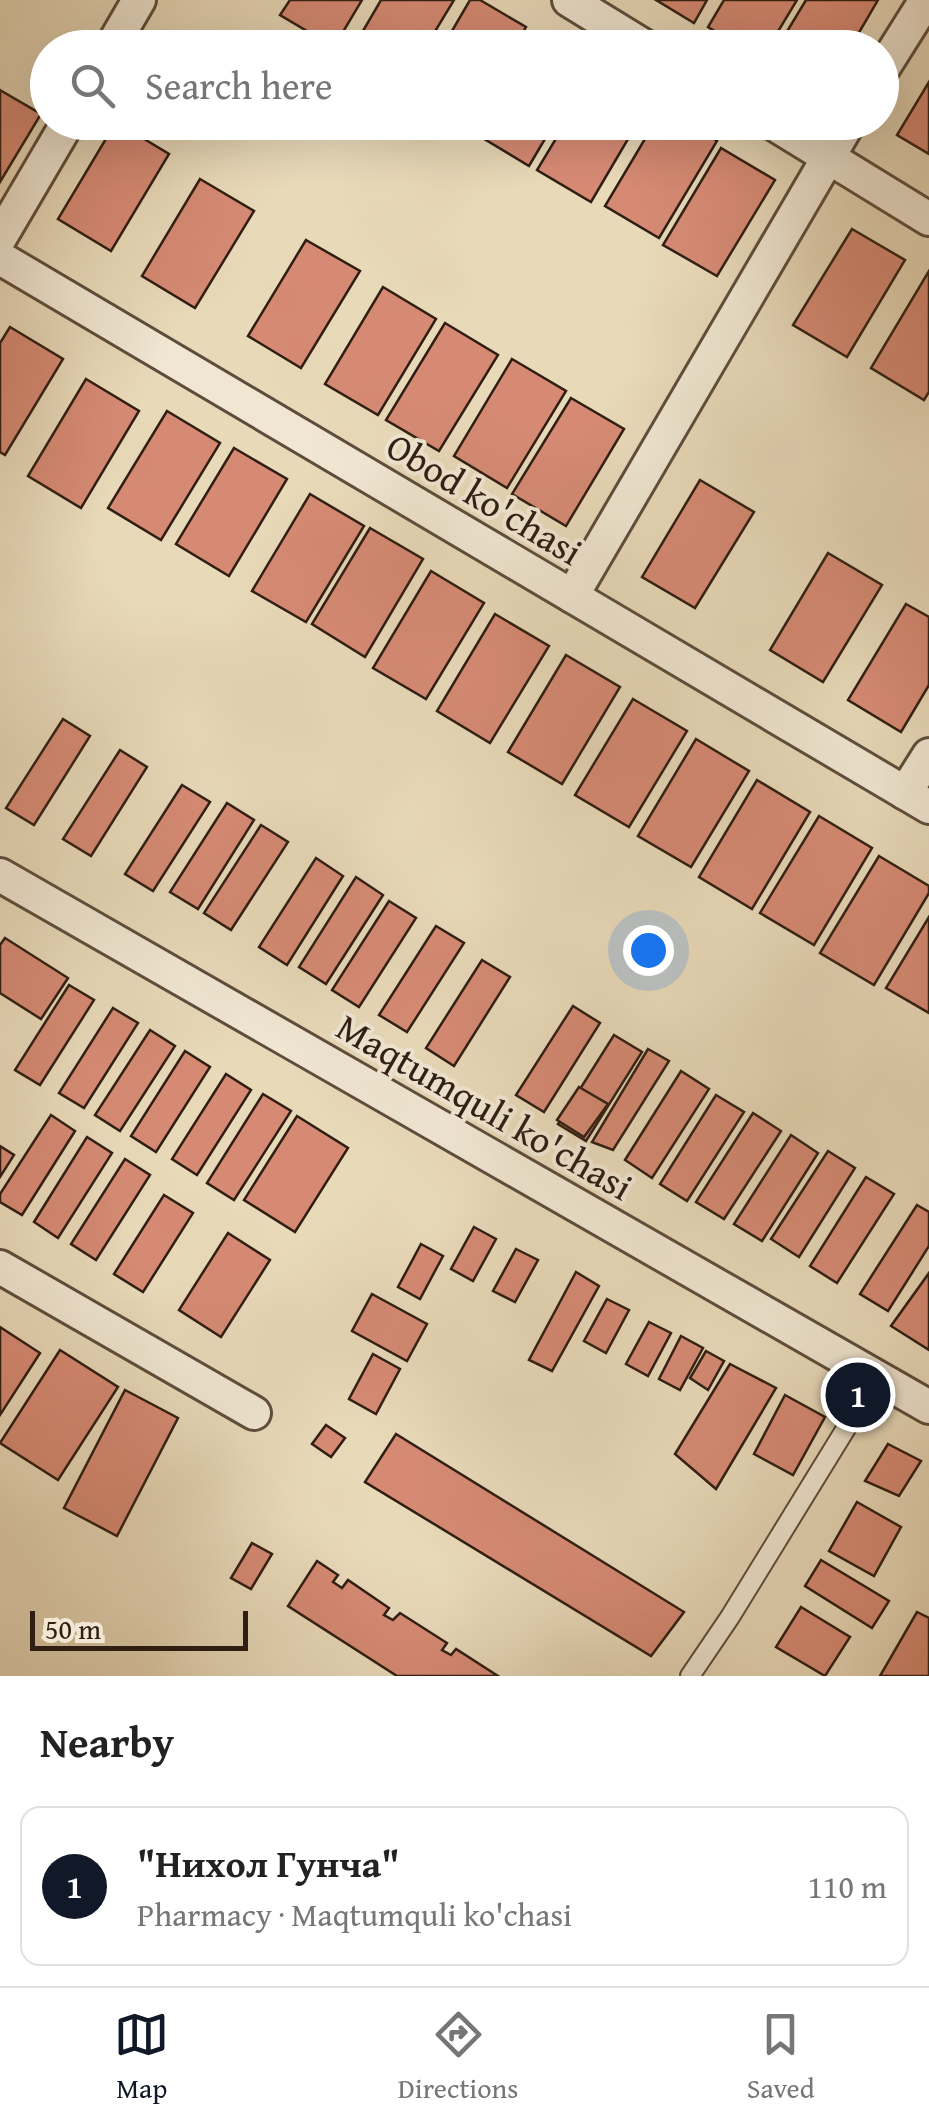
<!DOCTYPE html>
<meta charset="utf-8">
<style>
:root{--surface:#fff;--page:#f6f6f6;--text:#222;--muted:#767676;--line:#e0e0e0;--accent:#111827}
body{margin:0;font-family:"Gentium Book Plus",serif;background:var(--page);color:var(--text)}
.scale{position:absolute;left:30px;bottom:25px;width:218px;box-sizing:border-box;padding-left:10px;border:5px solid #301e13;border-top:0;font-size:28px;line-height:35px;white-space:nowrap;color:#301e13;-webkit-text-stroke:8px #f0e6d2;paint-order:stroke}
.you{position:absolute;left:648px;top:950px;width:35px;height:35px;margin:-25px;border:8px solid #fff;border-radius:50%;background:#1a73e8;box-shadow:0 0 0 15px #1a73e833}
.badge{display:grid;place-items:center;width:65px;height:65px;border-radius:50%;background:var(--accent);color:#fff;font-size:32px;font-weight:700}
.pin{position:absolute;translate:-50% -50%;border:5px solid #fff;box-shadow:0 2px 10px #0006}
.list{margin:0;padding:0;list-style:none}
h2{display:flex;justify-content:space-between;align-items:center;height:130px;margin:0;padding:0 40px;font-size:42px}
h2 small{font-size:32px;font-weight:400;color:var(--muted)}
.list li{display:grid;grid-template-columns:65px 1fr auto;gap:30px;align-items:center;box-sizing:border-box;height:160px;margin:0 20px 20px;padding:0 20px;border:2px solid var(--line);border-radius:20px}
.list b{display:block;font-size:38px;white-space:nowrap}
.list p{margin:0;font-size:32px;white-space:nowrap;color:var(--muted)}
.list em{font-size:32px;font-style:normal;color:var(--muted)}
.icon{flex:none;width:55px;height:55px;fill:none;stroke:currentColor;stroke-width:2;stroke-linecap:round;stroke-linejoin:round}
.map{position:relative;flex:none;width:929px;height:1676px;overflow:hidden}
.search{position:absolute;background:var(--surface);box-shadow:0 10px 40px #0002;left:30px;right:30px;top:30px;height:110px;display:flex;align-items:center;gap:25px;box-sizing:border-box;padding:0 35px;border-radius:55px;color:var(--muted);font-size:38px}
.sheet{height:310px;background:var(--surface)}
nav{display:flex;justify-content:space-around;align-items:center;box-sizing:border-box;height:140px;border-top:2px solid var(--line);background:var(--surface);font-size:28px;color:var(--muted)}
nav a{display:grid;justify-items:center;gap:5px}
nav .on{color:var(--accent)}
.map>svg:first-child{display:block}
.building{fill:#d68a74;stroke:#301e13;stroke-width:2.5}
.lines{fill:none;stroke-linecap:round;stroke-linejoin:round}
.lane-casing{stroke:#5e4d3c;stroke-width:22}
.street-casing{stroke:#5e4d3c;stroke-width:38}
.lane{stroke:#f0e6d2;stroke-width:18}
.street{stroke:#f0e6d2;stroke-width:32}
.labels{text-anchor:middle;dominant-baseline:central;stroke-width:8;stroke-linejoin:round;paint-order:stroke}
.street-label{font-size:38px;fill:#301e13;stroke:#f0e6d2}
</style>
<div class="map">
<svg width="929" height="1676" viewBox="0 0 929 1676">
<rect width="100%" height="100%" fill="#e8d9b9"/>
<filter id="stains"><feTurbulence type="fractalNoise" baseFrequency=".002" numOctaves="4"/><feColorMatrix values="0 0 0 0 .2 0 0 0 0 .09 0 0 0 0 .02 0 0 0 .5 -.17"/></filter>
<radialGradient id="worn" r=".72"><stop offset=".6" stop-color="#630" stop-opacity="0"/><stop offset="1" stop-color="#630" stop-opacity=".3"/></radialGradient>
<g class="building">
<path d="M290,0H362L334,47L280,15Z"/>
<path d="M381,0H454L425,48H353Z"/>
<path d="M470,0H480L526,27L514,48H442Z"/>
<path d="M656,0H707L694,23Z"/>
<path d="M724,0H797L768,48H743L708,27Z"/>
<path d="M806,0H878L850,48H777Z"/>
<path d="M929,82V154L897,135Z"/>
<path d="M0,90L41,114L0,182Z"/>
<path d="M116,122L169,154L111,251L58,219Z"/>
<path d="M482,122H555L529,166L476,134Z"/>
<path d="M566,122H638L591,202L537,170Z"/>
<path d="M655,122H686L717,141L659,238L605,206Z"/>
<path d="M721,148L775,180L717,276L663,245Z"/>
<path d="M200,179L254,211L195,308L142,276Z"/>
<path d="M852,229L905,260L847,357L793,325Z"/>
<path d="M306,240L360,271L301,368L248,336Z"/>
<path d="M929,271V392L924,400L871,368Z"/>
<path d="M383,287L436,319L378,415L325,384Z"/>
<path d="M445,323L498,355L439,451L386,420Z"/>
<path d="M10,327L63,359L5,455L0,452V343Z"/>
<path d="M512,359L566,391L507,488L454,456Z"/>
<path d="M86,379L139,411L81,508L28,476Z"/>
<path d="M571,398L624,429L566,526L512,494Z"/>
<path d="M167,411L220,443L161,540L108,508Z"/>
<path d="M234,448L287,479L229,576L176,544Z"/>
<path d="M700,480L754,512L695,608L642,577Z"/>
<path d="M310,494L364,526L306,622L252,591Z"/>
<path d="M370,528L423,559L365,657L312,624Z"/>
<path d="M828,553L882,585L823,682L770,650Z"/>
<path d="M431,571L484,603L426,699L373,668Z"/>
<path d="M906,604L929,617V685L901,732L848,700Z"/>
<path d="M495,614L549,646L490,743L437,711Z"/>
<path d="M566,655L620,687L562,784L508,752Z"/>
<path d="M633,699L687,731L629,827L575,795Z"/>
<path d="M63,719L90,736L34,825L6,808Z"/>
<path d="M696,739L749,771L691,867L638,836Z"/>
<path d="M120,750L147,767L91,856L63,839Z"/>
<path d="M757,780L810,812L752,909L699,877Z"/>
<path d="M182,785L210,802L153,891L125,874Z"/>
<path d="M227,803L254,820L198,909L170,892Z"/>
<path d="M819,816L872,848L814,945L760,913Z"/>
<path d="M261,825L288,842L231,930L204,913Z"/>
<path d="M879,856L929,886V893L874,985L820,953Z"/>
<path d="M316,858L343,876L287,965L259,947Z"/>
<path d="M356,877L383,895L326,984L299,967Z"/>
<path d="M389,901L416,918L359,1007L332,990Z"/>
<path d="M929,917V1013L886,988Z"/>
<path d="M436,926L464,943L407,1032L379,1015Z"/>
<path d="M5,938L68,978L41,1019L0,993V945Z"/>
<path d="M482,960L510,977L454,1066L426,1048Z"/>
<path d="M69,985L94,1000L40,1085L15,1070Z"/>
<path d="M573,1006L600,1023L544,1112L516,1095Z"/>
<path d="M113,1008L138,1023L84,1108L59,1093Z"/>
<path d="M150,1030L175,1046L120,1131L95,1115Z"/>
<path d="M614,1035L642,1052L586,1141L558,1124Z"/>
<path d="M648,1049L669,1061L613,1150L592,1142Z"/>
<path d="M185,1051L210,1067L156,1152L131,1136Z"/>
<path d="M681,1071L709,1089L652,1178L625,1160Z"/>
<path d="M226,1074L251,1090L197,1175L172,1159Z"/>
<path d="M579,1087L608,1104L584,1137L557,1120Z"/>
<path d="M263,1094L291,1111L234,1200L207,1183Z"/>
<path d="M716,1095L744,1112L687,1201L660,1184Z"/>
<path d="M753,1113L781,1131L724,1219L696,1202Z"/>
<path d="M51,1115L75,1131L22,1215L0,1202V1194Z"/>
<path d="M297,1116L348,1148L295,1232L244,1200Z"/>
<path d="M791,1135L818,1153L762,1241L734,1224Z"/>
<path d="M87,1137L112,1153L58,1238L34,1222Z"/>
<path d="M0,1146L14,1155L0,1177Z"/>
<path d="M828,1151L855,1168L799,1257L771,1239Z"/>
<path d="M125,1159L150,1175L96,1260L71,1244Z"/>
<path d="M866,1177L894,1194L837,1283L810,1266Z"/>
<path d="M164,1195L193,1213L143,1292L114,1274Z"/>
<path d="M917,1205L929,1212V1246L888,1311L860,1294Z"/>
<path d="M474,1227L496,1239L473,1281L451,1269Z"/>
<path d="M228,1233L270,1260L221,1337L179,1310Z"/>
<path d="M421,1244L443,1256L420,1299L398,1287Z"/>
<path d="M516,1249L538,1260L515,1302L493,1291Z"/>
<path d="M576,1272L599,1286L552,1371L529,1360Z"/>
<path d="M929,1273V1350L891,1326Z"/>
<path d="M372,1294L427,1324L407,1361L352,1331Z"/>
<path d="M607,1299L629,1310L606,1353L584,1341Z"/>
<path d="M649,1322L671,1333L648,1376L626,1364Z"/>
<path d="M0,1327L40,1353L0,1415Z"/>
<path d="M681,1336L703,1348L680,1390L659,1379Z"/>
<path d="M60,1350L118,1387L58,1480L0,1443Z"/>
<path d="M706,1351L724,1361L708,1390L690,1378Z"/>
<path d="M373,1354L400,1369L376,1414L349,1399Z"/>
<path d="M730,1364L776,1388L716,1489L675,1454Z"/>
<path d="M125,1390L178,1418L117,1536L64,1508Z"/>
<path d="M785,1395L825,1417L793,1475L754,1454Z"/>
<path d="M326,1425L345,1438L331,1457L312,1444Z"/>
<path d="M396,1434L684,1612L651,1656L365,1482Z"/>
<path d="M888,1444L921,1461L899,1496L865,1481Z"/>
<path d="M857,1502L901,1527L874,1576L829,1551Z"/>
<path d="M252,1543L272,1554L251,1589L231,1578Z"/>
<path d="M821,1560L889,1601L872,1628L805,1586Z"/>
<path d="M317,1561L338,1575L333,1582L342,1588L348,1580L389,1608L384,1615L393,1620L400,1613L447,1643L442,1650L451,1655L456,1649L498,1676H397L288,1606Z"/>
<path d="M801,1607L850,1637L825,1676L776,1647Z"/>
<path d="M917,1612L929,1618V1676H880Z"/>
</g>
<g class="lines">
<g class="lane-casing">
<path id="lane" d="M690,1676L730,1617L877,1378"/>
</g>
<g class="street-casing">
<g id="street">
<path d="M569,0L647,48"/>
<path d="M111,48L139,0"/>
<path d="M882,70L926,0"/>
<path d="M771,122L929,219"/>
<path d="M0,238L68,122"/>
<path d="M0,258L929,807"/>
<path d="M572,596L849,122"/>
<path d="M905,793L929,755"/>
<path d="M0,875L929,1407"/>
<path d="M0,1267L254,1413"/>
</g>
</g>
<use href="#lane" class="lane"/>
<use href="#street" class="street"/>
</g>
<g class="labels">
<g class="street-label">
<text transform="translate(485 498) rotate(31)">Obod ko'chasi</text>
<text transform="translate(485 1106) rotate(30)">Maqtumquli ko'chasi</text>
</g>
</g>
<rect width="100%" height="100%" filter="url(#stains)"/>
<rect width="100%" height="100%" fill="url(#worn)"/>
</svg>
<div class="scale">50 m</div>
<div class="you"></div>
<div class="pin badge" style="left:858px;top:1395px">1</div>
<div class="search"><svg class="icon" aria-label="search" viewBox="0 0 24 24"><circle cx="10" cy="10" r="6"/><path d="M15 15l6 6"/></svg>Search here</div>
</div>
<section class="sheet">
<h2>Nearby<small></small></h2>
<ul class="list">
<li><span class="badge">1</span><div><b>&quot;Нихол Гунча&quot;</b><p>Pharmacy · Maqtumquli ko'chasi</p></div><em>110 m</em></li>
</ul>
</section>
<nav>
<a class="on"><svg class="icon" aria-label="map" viewBox="0 0 24 24"><path d="M3 6l6-2 6 2 6-2v14l-6 2-6-2-6 2zM9 4v14M15 6v14"/></svg>Map</a>
<a><svg class="icon" aria-label="directions" viewBox="0 0 24 24"><path d="M12 3l9 9-9 9-9-9zM9 14v-3h6M13 9l2 2-2 2"/></svg>Directions</a>
<a><svg class="icon" aria-label="saved" viewBox="0 0 24 24"><path d="M7 4h10v16l-5-4-5 4z"/></svg>Saved</a>
</nav>
